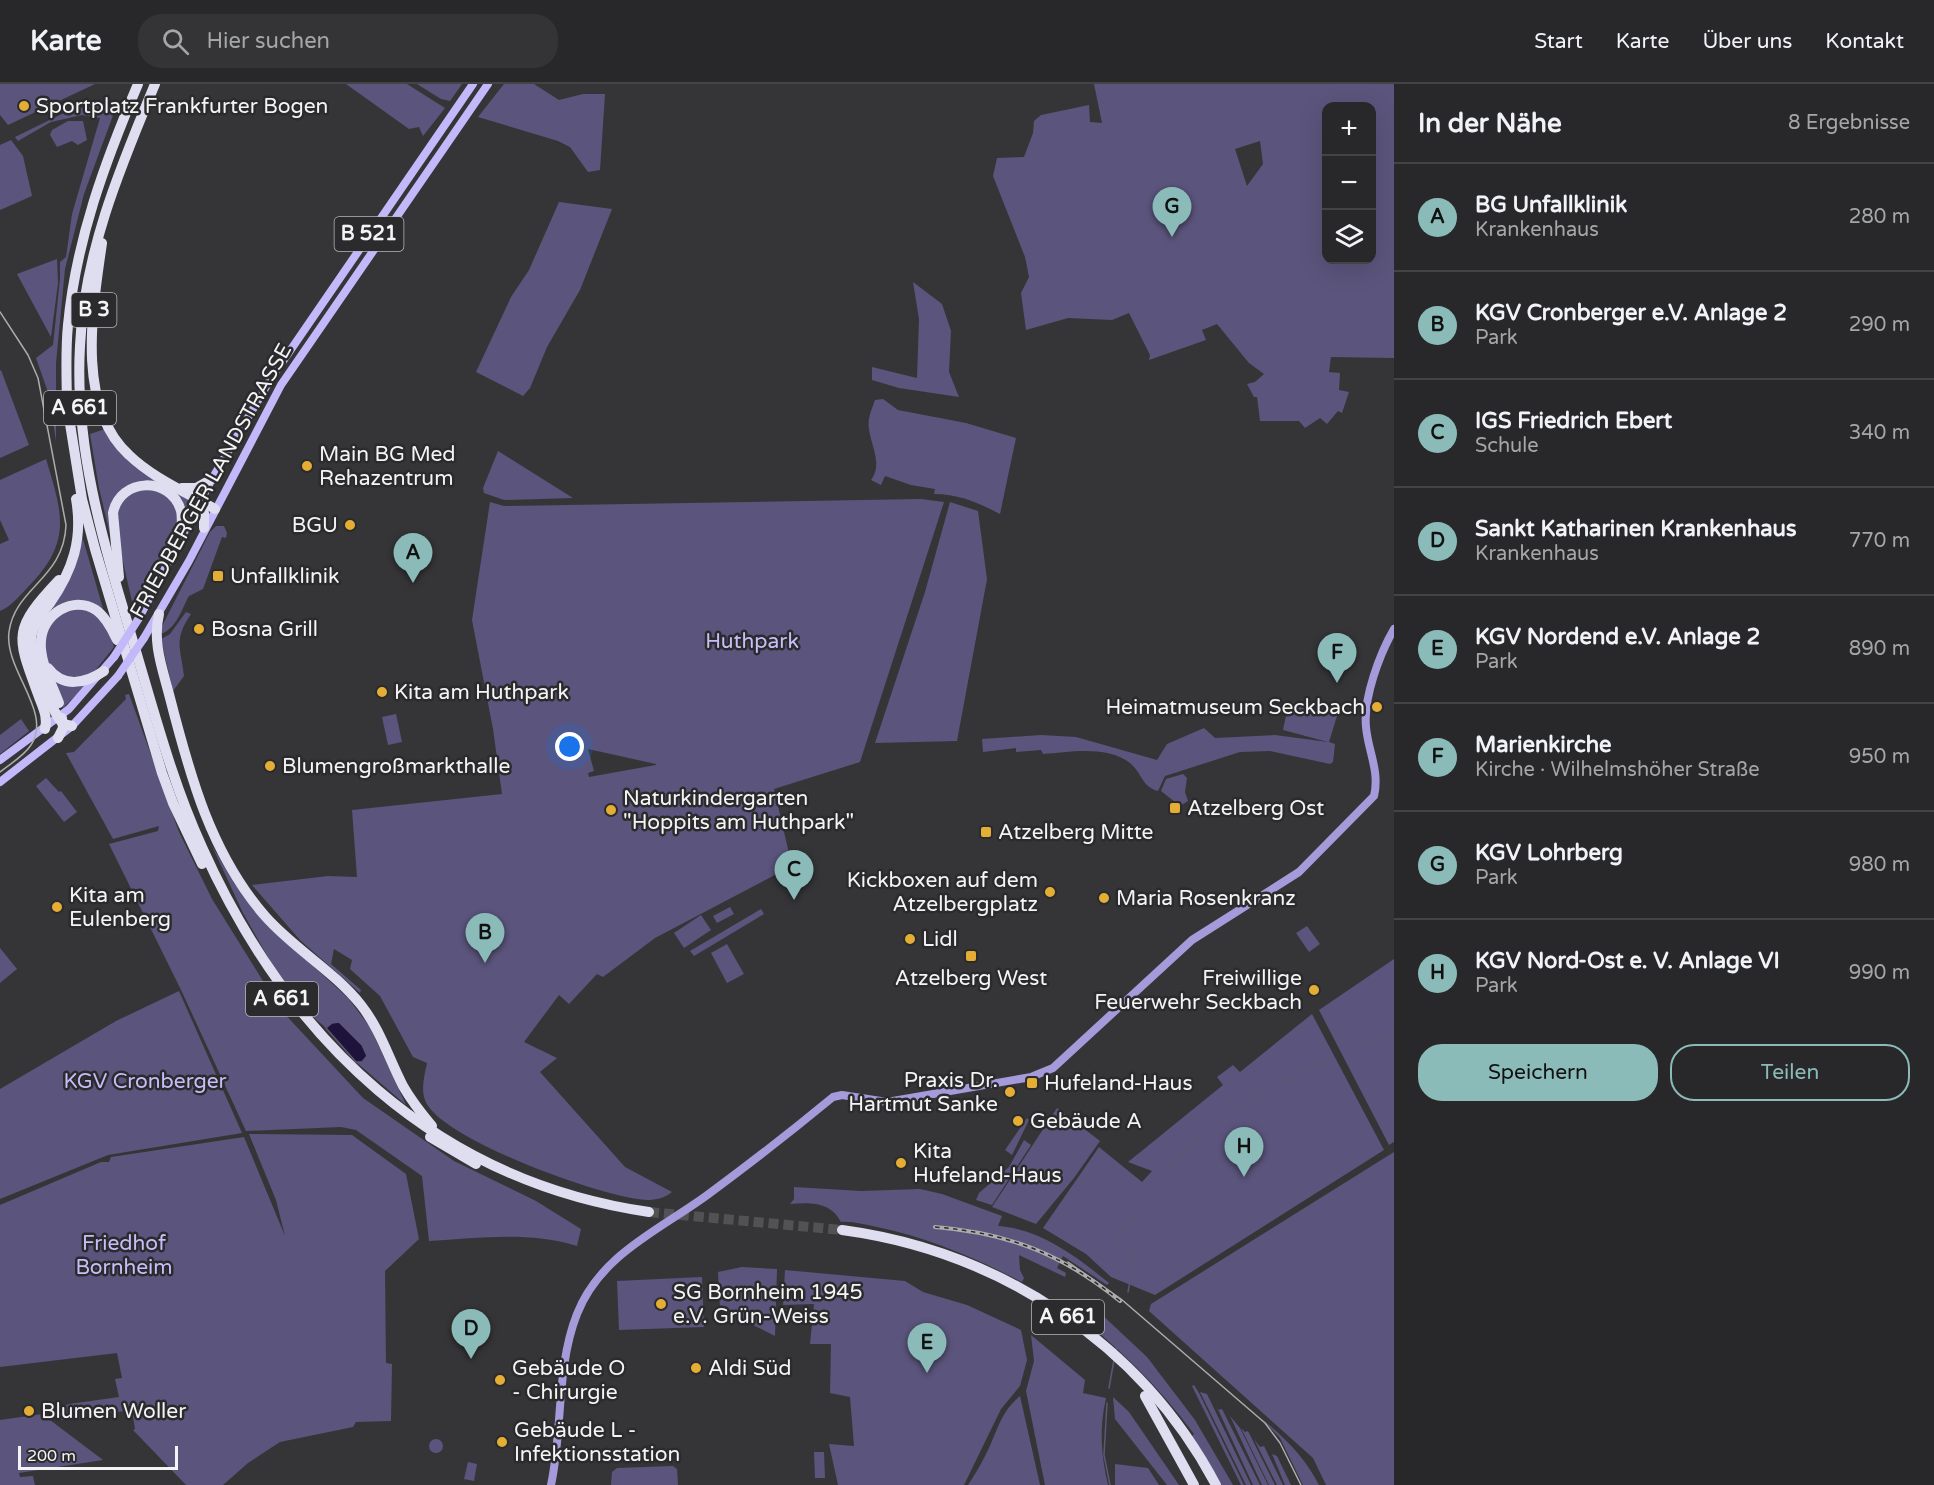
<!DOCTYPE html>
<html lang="de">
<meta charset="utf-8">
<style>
:root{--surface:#28282a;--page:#343436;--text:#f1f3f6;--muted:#a5a6a8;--line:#444447;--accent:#8bbbb9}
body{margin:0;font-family:"Varela Round",sans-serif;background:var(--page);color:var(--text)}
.controls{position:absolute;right:18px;top:18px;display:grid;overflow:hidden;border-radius:12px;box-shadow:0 6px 24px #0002}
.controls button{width:54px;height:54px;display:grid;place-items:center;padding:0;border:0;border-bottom:2px solid var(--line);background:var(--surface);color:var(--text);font:30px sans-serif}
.scale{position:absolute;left:18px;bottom:15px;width:160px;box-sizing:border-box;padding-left:6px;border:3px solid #f4f4f5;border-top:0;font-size:16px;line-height:21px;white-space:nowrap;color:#f4f4f5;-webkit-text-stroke:4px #2b2b2e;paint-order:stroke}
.you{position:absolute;left:570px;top:663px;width:21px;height:21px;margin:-15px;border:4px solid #fff;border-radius:50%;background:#1a73e8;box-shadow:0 0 0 9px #1a73e833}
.badge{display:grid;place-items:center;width:39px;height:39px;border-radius:50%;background:var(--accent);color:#111;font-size:20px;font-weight:700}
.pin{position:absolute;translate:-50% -50px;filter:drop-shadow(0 2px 3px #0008)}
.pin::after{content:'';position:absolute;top:32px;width:21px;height:18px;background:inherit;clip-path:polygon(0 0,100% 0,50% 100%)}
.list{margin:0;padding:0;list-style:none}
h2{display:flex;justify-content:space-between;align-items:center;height:78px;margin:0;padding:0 24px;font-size:26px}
h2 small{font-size:20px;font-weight:400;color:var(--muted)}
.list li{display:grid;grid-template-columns:39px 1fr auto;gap:18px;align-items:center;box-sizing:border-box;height:108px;padding:0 24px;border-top:2px solid var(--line)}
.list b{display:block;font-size:22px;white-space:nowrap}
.list p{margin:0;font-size:20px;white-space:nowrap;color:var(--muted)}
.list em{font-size:20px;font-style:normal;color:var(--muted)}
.actions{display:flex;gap:12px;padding:18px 24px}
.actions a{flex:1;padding:14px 0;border:2px solid var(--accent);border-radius:24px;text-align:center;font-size:21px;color:var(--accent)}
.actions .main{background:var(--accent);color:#111}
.icon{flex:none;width:33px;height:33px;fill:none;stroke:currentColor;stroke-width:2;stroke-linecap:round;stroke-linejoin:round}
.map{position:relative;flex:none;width:1394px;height:1401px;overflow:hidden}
header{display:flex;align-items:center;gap:36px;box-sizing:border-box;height:84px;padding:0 30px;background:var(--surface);border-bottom:2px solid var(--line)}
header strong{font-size:28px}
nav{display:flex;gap:33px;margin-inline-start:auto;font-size:21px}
.search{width:420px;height:54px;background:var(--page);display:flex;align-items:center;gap:15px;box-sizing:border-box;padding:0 21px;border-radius:24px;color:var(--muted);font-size:22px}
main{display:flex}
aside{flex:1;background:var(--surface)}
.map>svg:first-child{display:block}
.green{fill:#5b547c;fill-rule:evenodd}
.water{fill:#1d133b;stroke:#5e5673;stroke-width:1.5}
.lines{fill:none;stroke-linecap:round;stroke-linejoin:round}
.stream{stroke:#5e5673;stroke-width:1.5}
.motorway-tunnel{stroke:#525254;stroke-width:10;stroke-dasharray:10 5;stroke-linecap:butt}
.secondary{stroke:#a59bda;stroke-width:8}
.primary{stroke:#c3b9fa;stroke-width:8}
.motorway{stroke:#dfddf0;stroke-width:10}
.tram{stroke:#acacad;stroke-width:1.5}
.rail-casing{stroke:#acacad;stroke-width:4}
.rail{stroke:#2b2b2e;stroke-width:1.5;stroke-dasharray:4.5;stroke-linecap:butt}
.primary-bridge{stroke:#c3b9fa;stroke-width:8}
.poi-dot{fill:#e4ae35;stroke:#2b2b2e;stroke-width:2}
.labels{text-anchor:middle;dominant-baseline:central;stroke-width:5;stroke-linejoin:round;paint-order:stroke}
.shield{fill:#2b2b2e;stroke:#b8b8b9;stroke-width:1.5}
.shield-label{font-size:20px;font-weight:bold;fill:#f4f4f5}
.poi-label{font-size:21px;fill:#f4f4f5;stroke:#2b2b2e;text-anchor:start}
.street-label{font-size:21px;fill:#f4f4f5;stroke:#2b2b2e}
.park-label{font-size:21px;fill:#c6bdf9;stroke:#2b2b2e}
</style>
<header>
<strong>Karte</strong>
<div class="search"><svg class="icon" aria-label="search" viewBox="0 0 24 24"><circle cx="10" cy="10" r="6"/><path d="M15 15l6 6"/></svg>Hier suchen</div>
<nav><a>Start</a><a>Karte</a><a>Über uns</a><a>Kontakt</a></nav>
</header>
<main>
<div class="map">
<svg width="1394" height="1401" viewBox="0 0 1394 1401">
<rect width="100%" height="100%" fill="#353538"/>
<g class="green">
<path d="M0,0H95L8,41L0,31Z"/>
<path d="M346,0H407L445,24L423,52L419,43L409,45Z"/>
<path d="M417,0H462L450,17L441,15Z"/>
<path d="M504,0H534L559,16L583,10H605L600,86L588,88L570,63L558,57L478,33Z"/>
<path d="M1094,0H1394V274L1331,273L1329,288L1340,289L1339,306L1349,308L1342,329L1338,327L1327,340L1320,334L1305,344L1299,337H1260L1257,313H1254L1247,300L1255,298L1264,290L1249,279L1217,240L1202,246L1206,256L1149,276L1150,271L1129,229L1112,236L1068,234L1026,246L1021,209L1029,193L1025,173L993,92L997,74L1024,73L1033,49L1034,37L1041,31L1089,21L1090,38L1102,39ZM1326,22H1372V176H1326ZM1260,57L1263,80L1247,102L1235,65Z"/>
<path d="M104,21L106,25L115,26L84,110L65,185L56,279V357L49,311L36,274L53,261L60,195V178L66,173L72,130L100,34L82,31L51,38L18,57L15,53L72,25Z"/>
<path d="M68,37H83L87,56L78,61L72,57L57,63L50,51L52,46Z"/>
<path d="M11,56L23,72L32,112L0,126V61Z"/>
<path d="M559,118L612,125L580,206L547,263L530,304L523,312L476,288L511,213L529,186Z"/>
<path d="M57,175L58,199L51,253L17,190Z"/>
<path d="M913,198L942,220L951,247L949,288L959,313L899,304L872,296V283L917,294L919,235Z"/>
<path d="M1,286L29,361L0,374V287Z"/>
<path d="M883,315L898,326L966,339L1016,354L1000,430C979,419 959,410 934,410L935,405L911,401L885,392L881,401L871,396C883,380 871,362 869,345C867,335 872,325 875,316Z"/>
<path d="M105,345L114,360L196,417L183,443L166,403L119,411L112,459L99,404L90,350Z"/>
<path d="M498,367L573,414L504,416L484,409L483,404Z"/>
<path d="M46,375C63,431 72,458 28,503C18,513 13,521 0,527V460L9,456L0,436V396Z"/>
<path d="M151,403L174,417L179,442L135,531L114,438L116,425L128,409Z"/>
<path d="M921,415L944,418L860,678L774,705L792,782L655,854L603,893L597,890L569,920L559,911L524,958L557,974L540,988L625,1083L672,1108C665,1114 656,1116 647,1116C603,1114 454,1059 429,1023C419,1010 424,994 427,979L413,973L380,912L350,885L352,876L334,865L331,880L361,906L360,909L300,856L252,801L328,792L357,793L352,726L502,710L493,645L472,536L490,418L504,422ZM588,665L656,680V681L589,693L588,689L594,687Z"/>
<path d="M950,418L978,427L987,495L957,657L875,659L925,508Z"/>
<path d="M216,442H224L227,449L226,454L222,453L203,505L189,512C182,524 177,544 161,550V544L210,448Z"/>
<path d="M83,455L104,528C94,520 83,514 69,517C60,519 53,526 47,533C20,568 60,599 55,621L35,572L34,549L65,499Z"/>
<path d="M90,525L107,542L114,563L94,588L78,595L56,590L45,574L44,547L62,526Z"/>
<path d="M186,528L191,530C173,556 181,564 184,592L173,607L161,555L170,550Z"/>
<path d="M51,591L90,597L63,624Z"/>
<path d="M129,610L179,748L212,815L281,926L363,1014L454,1077L536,1117L581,1145L577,1162C529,1147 479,1154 429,1157L422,1092L356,1046L341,1043L246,1047L182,908L109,760L158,747L159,742L113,755L66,669L74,668L126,615L125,611Z"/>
<path d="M1289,617L1337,632L1329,658L1335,660L1333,678L1330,680L1270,667L1240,668L1165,692L1158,707C1142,703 1142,689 1130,679C1107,661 1069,668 1043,670L1041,666L1016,668V664L983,668L982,655L1041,651L1076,653L1157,676L1167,660L1204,644L1215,654L1275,651L1328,658L1283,646Z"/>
<path d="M396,630L402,658L388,661L382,633Z"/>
<path d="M21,635L29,647L0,670V651Z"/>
<path d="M1183,690L1187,694L1185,708L1188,717L1180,722L1161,707L1166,695Z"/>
<path d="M46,694L59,708L61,707L77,728L64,738L36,702Z"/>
<path d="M211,760L234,799L276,848L348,914L370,943L406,1021L356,978H362L332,939L326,944L312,932L274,884L243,829Z"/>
<path d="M730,823L734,830L717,839L713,832Z"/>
<path d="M761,825L764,830L694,872L690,867Z"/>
<path d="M701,831L711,846L684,864L674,849Z"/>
<path d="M1307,842L1320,860L1309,868L1296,849Z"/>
<path d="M727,860L744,890L727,899L711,869Z"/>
<path d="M0,864L17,885L0,899Z"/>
<path d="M1394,875V1058L1389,1061L1319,926Z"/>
<path d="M179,907L242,1049L108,1071L0,1115V1005L116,937Z"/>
<path d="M1312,930L1384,1066L1155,1211L1111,1193L1086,1170L1043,1144L1099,1063L1142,1098L1152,1087L1128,1078L1223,1001L1217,993L1233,981L1240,988Z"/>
<path d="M1057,1024L1100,1057L1074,1094L1036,1140L992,1123Z"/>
<path d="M1027,1034L1029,1036L1012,1071L1005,1066Z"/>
<path d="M249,1050L352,1051L406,1090L419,1155L385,1187L386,1279L392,1280L391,1337L356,1338L353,1343L280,1358L248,1379L223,1401H186L133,1346L135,1345L132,1326L62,1336L51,1327L69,1320L119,1313L115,1295L122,1294L117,1269L0,1283V1121L101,1078H109L111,1073L244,1053L285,1152L276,1116Z"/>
<path d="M1024,1056L1031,1061L992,1121L976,1116L979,1109L1009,1083Z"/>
<path d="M1394,1068V1401H1326L1313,1374L1149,1227L1151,1220Z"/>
<path d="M794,1103L861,1107L920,1105L942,1110L1002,1132L998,1142C1041,1145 1077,1173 1109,1199L1107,1201L1063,1172L1057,1184L1066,1189L1065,1193L1019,1171L1020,1186L1024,1194L1022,1198C975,1174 930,1154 877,1143C866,1141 853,1137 841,1138C831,1118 811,1118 790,1120L794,1115Z"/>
<path d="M742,1183L777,1185L775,1252L720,1224L718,1188Z"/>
<path d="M785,1186L905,1197L923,1208L967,1221L1021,1246L1027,1276L1020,1302L1001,1325L964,1401H838L829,1360L854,1362L850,1313L830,1309L831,1260H810L814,1220L783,1221Z"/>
<path d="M702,1193L704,1243L619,1246L617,1197Z"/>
<path d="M1072,1222L1099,1228L1147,1273L1195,1336L1233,1401H1221L1192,1352L1194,1350C1158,1301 1115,1260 1067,1223Z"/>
<path d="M1031,1251L1085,1296L1083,1309L1106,1314C1099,1345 1101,1370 1108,1401H1045L1026,1307L1034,1277Z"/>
<path d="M1194,1301L1199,1309L1244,1401H1241L1192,1302Z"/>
<path d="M1200,1308L1207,1310L1251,1401H1246Z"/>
<path d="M1020,1312L1040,1401H968C974,1392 980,1382 985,1372C997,1350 999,1329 1020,1312Z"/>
<path d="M1113,1313L1129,1328L1179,1401H1167L1115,1335Z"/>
<path d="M1215,1319L1218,1326L1222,1325L1260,1401H1253Z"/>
<path d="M42,1330L103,1376L19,1389L20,1393L33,1392L35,1401H0V1336Z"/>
<path d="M1230,1332L1240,1344L1268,1401H1262Z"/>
<path d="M1261,1334C1285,1354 1305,1373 1319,1401H1303L1280,1354Z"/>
<path d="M1241,1344L1245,1348L1248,1347L1275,1401H1269Z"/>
<circle cx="436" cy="1362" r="7"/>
<path d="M1254,1355L1260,1363L1264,1362L1283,1401H1277Z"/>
<path d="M814,1368H824L825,1394H815Z"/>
<path d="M1272,1370L1277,1372L1291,1401H1285Z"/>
<path d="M468,1378L477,1380L474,1397L464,1395Z"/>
<path d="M1115,1380L1148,1384L1159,1401H1115Z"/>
<path d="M673,1382L677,1385L678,1401H611L612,1388L617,1384Z"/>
</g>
<path class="water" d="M339,938L362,961L367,972L362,978H356L326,944L332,939Z"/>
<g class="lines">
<g class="stream">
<path d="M1349,966L1394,948"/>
<path d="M1128,1208L1135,1171L1117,1157V1154C1135,1132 1148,1108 1167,1087C1212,1036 1269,1003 1330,975"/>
<path d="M1116,1266L1118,1255"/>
<path d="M1109,1304L1114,1276"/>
<path d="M1107,1319L1104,1371L1110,1401"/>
</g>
<path class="motorway-tunnel" d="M649,1128L842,1146"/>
<path class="secondary" d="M551,1401C563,1345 556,1283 577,1230C601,1169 662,1145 710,1109C752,1078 793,1046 833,1013L842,1011L887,1018L1031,993L1053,984L1192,856L1299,788L1374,712C1380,687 1368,667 1366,643C1363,614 1380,569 1394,545"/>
<g class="primary">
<path d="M139,534L212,395L270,296L473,0"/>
<path d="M144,554L189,477L281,301L488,0"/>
<path d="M0,676L69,625L114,573"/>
<path d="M0,698L72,642L118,592"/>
</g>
<g class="motorway">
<path d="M155,0C120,84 84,169 80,262C74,367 105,464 135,564C155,631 173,700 202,763C288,955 435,1097 649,1128"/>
<path d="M102,159C93,223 75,322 129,371C153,394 186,408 215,425"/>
<path d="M67,321L82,415L95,465L162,689L173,719L202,780"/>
<path d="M67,328C67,299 65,270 68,241C76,156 105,78 138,0"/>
<path d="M182,404H196L212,395"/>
<path d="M200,416L204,429V444"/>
<path d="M119,493L113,429C120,393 171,392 181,427C183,436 181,445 181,455"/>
<path d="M159,530C152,559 163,586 170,614C190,692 211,770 265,832C294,865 334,887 361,921C380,945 389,975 403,1002C411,1016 421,1029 432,1042"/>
<path d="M48,584C63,604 85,600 104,587"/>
<path d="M59,619C52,600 39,577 41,556C43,530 73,511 96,526C106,533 112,545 117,556"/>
<path d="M72,642L63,640C53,629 49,613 43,599C38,585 30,571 31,555C32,541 42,530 50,519C73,486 83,455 76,415"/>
<path d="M45,645C48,633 43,624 39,613C16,551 12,546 59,496"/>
<path d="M58,654L63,644L62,634"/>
<path d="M430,1053L476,1080"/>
<path d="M842,1146C999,1167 1141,1259 1216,1401"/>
<path d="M1145,1312L1194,1401"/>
</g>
<g class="tram">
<path d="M0,228L28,271L38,294L66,441C64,495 15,503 9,548C4,586 53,628 31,661C24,672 10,680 0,688"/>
<path d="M1068,1178L1121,1215L1265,1339L1280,1359L1301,1401"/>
</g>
<g class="rail-casing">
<path id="rail" d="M935,1143C1009,1149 1062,1170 1120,1217"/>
</g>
<use href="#rail" class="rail"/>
<g class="primary-bridge">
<path d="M114,573L139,534"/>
<path d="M118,592L144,554"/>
</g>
</g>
<g class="poi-dot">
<circle cx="24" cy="22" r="6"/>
<circle cx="307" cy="382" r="6"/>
<circle cx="350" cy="441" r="6"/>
<rect x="212" y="486" width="12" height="12" rx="3"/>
<circle cx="199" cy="545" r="6"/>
<circle cx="382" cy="608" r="6"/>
<circle cx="1377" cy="623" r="6"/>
<circle cx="270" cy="682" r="6"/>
<rect x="1169" y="718" width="12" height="12" rx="3"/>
<circle cx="611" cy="726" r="6"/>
<rect x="980" y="742" width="12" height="12" rx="3"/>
<circle cx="1050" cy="808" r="6"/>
<circle cx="1104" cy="814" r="6"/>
<circle cx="57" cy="823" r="6"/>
<circle cx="910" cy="855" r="6"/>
<rect x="965" y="866" width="12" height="12" rx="3"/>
<circle cx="1314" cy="906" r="6"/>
<rect x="1026" y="993" width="12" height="12" rx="3"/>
<circle cx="1010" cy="1008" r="6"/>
<circle cx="1018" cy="1037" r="6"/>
<circle cx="901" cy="1079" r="6"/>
<circle cx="661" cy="1220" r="6"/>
<circle cx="696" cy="1284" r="6"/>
<circle cx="500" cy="1296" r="6"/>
<circle cx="29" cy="1327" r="6"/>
<circle cx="502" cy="1358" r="6"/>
</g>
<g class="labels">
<g class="shield">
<rect x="334.5" y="133" width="69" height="34" rx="4.5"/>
<rect x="71.5" y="209" width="45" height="34" rx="4.5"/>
<rect x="44" y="307" width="72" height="34" rx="4.5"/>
<rect x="246" y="898" width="72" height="34" rx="4.5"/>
<rect x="1032" y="1216" width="72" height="34" rx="4.5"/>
</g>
<g class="shield-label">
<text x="369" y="150">B 521</text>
<text x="94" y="226">B 3</text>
<text x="80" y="324">A 661</text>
<text x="282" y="915">A 661</text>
<text x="1068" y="1233">A 661</text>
</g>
<g class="poi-label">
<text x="36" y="22">Sportplatz Frankfurter Bogen</text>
<text x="319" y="370">Main BG Med<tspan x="319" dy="24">Rehazentrum</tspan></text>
<text x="338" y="441" text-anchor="end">BGU</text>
<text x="230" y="492">Unfallklinik</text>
<text x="211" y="545">Bosna Grill</text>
<text x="394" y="608">Kita am Huthpark</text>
<text x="1365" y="623" text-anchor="end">Heimatmuseum Seckbach</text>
<text x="282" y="682">Blumengroßmarkthalle</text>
<text x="623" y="714">Naturkindergarten<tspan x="623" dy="24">"Hoppits am Huthpark"</tspan></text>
<text x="1187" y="724">Atzelberg Ost</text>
<text x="998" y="748">Atzelberg Mitte</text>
<text x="1038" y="796" text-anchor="end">Kickboxen auf dem<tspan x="1038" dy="24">Atzelbergplatz</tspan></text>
<text x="69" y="811">Kita am<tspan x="69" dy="24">Eulenberg</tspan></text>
<text x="1116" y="814">Maria Rosenkranz</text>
<text x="922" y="855">Lidl</text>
<text x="971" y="894" text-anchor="middle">Atzelberg West</text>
<text x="1302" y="894" text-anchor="end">Freiwillige<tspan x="1302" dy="24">Feuerwehr Seckbach</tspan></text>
<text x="998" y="996" text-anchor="end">Praxis Dr.<tspan x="998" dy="24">Hartmut Sanke</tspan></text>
<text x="1044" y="999">Hufeland-Haus</text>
<text x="1030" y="1037">Gebäude A</text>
<text x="913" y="1067">Kita<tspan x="913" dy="24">Hufeland-Haus</tspan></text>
<text x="673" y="1208">SG Bornheim 1945<tspan x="673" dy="24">e.V. Grün-Weiss</tspan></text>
<text x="512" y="1284">Gebäude O<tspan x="512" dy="24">- Chirurgie</tspan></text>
<text x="708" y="1284">Aldi Süd</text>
<text x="41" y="1327">Blumen Woller</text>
<text x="514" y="1346">Gebäude L -<tspan x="514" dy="24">Infektionsstation</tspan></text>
</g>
<g class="street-label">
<text transform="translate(211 397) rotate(-61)">FRIEDBERGER LANDSTRASSE</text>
</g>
<g class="park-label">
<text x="752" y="557">Huthpark</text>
<text x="145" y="997">KGV Cronberger</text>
<text x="124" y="1159">Friedhof<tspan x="124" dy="24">Bornheim</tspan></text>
</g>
</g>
</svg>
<div class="controls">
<button>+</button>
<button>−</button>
<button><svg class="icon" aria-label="layers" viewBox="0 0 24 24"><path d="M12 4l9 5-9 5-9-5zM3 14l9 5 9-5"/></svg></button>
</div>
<div class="scale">200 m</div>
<div class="you"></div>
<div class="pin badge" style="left:413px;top:499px">A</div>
<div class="pin badge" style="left:485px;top:879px">B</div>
<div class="pin badge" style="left:794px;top:816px">C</div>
<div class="pin badge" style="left:471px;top:1275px">D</div>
<div class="pin badge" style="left:927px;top:1289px">E</div>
<div class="pin badge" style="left:1337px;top:599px">F</div>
<div class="pin badge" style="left:1172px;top:153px">G</div>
<div class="pin badge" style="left:1244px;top:1093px">H</div>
</div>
<aside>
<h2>In der Nähe<small>8 Ergebnisse</small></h2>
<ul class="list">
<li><span class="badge">A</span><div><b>BG Unfallklinik</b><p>Krankenhaus</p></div><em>280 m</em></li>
<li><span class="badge">B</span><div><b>KGV Cronberger e.V. Anlage 2</b><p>Park</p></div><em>290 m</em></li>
<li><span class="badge">C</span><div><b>IGS Friedrich Ebert</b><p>Schule</p></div><em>340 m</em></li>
<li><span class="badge">D</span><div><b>Sankt Katharinen Krankenhaus</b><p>Krankenhaus</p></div><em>770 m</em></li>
<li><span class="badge">E</span><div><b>KGV Nordend e.V. Anlage 2</b><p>Park</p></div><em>890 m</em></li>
<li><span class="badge">F</span><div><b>Marienkirche</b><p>Kirche · Wilhelmshöher Straße</p></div><em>950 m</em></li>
<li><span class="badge">G</span><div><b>KGV Lohrberg</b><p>Park</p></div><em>980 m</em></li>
<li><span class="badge">H</span><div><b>KGV Nord-Ost e. V. Anlage VI</b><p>Park</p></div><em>990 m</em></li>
</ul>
<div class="actions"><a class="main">Speichern</a><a>Teilen</a></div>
</aside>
</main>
